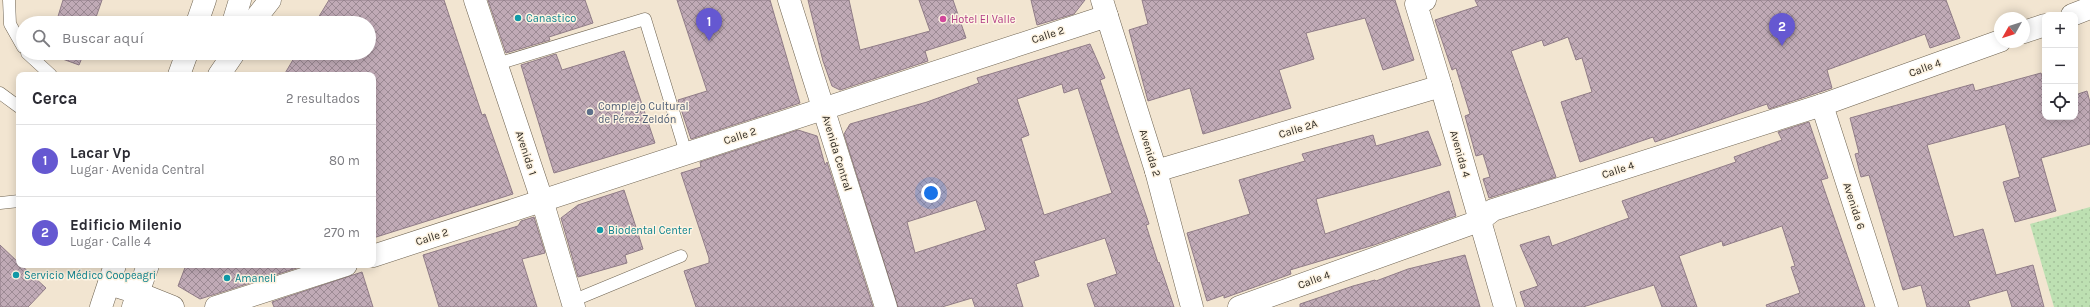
<!DOCTYPE html>
<html lang="es">
<meta charset="utf-8">
<style>
:root{--surface:#fff;--page:#f2f2f3;--text:#2b2b33;--muted:#7c7c81;--line:#e1e1e2;--accent:#6558d1}
body{margin:0;font-family:Karla,sans-serif;background:var(--page);color:var(--text)}
.controls{position:absolute;right:12px;top:12px;display:grid;overflow:hidden;border-radius:8px;box-shadow:0 2px 10px #0003}
.controls button{width:36px;height:36px;display:grid;place-items:center;padding:0;border:0;border-bottom:1px solid var(--line);background:var(--surface);color:var(--text);font:20px sans-serif}
.compass{position:absolute;left:1994px;top:12px;width:36px;height:36px;border-radius:50%;background:var(--surface);box-shadow:0 2px 10px #0003;rotate:231deg}
.you{position:absolute;left:931px;top:193px;width:14px;height:14px;margin:-10px;border:3px solid #fff;border-radius:50%;background:#1a73e8;box-shadow:0 0 0 6px #1a73e833}
.badge{display:grid;place-items:center;width:26px;height:26px;border-radius:50%;background:var(--accent);color:#fff;font-size:13px;font-weight:700}
.pin{position:absolute;translate:-50% -33px;filter:drop-shadow(0 1px 2px #0008)}
.pin::after{content:'';position:absolute;top:21px;width:14px;height:12px;background:inherit;clip-path:polygon(0 0,100% 0,50% 100%)}
.list{margin:0;padding:0;list-style:none}
h2{display:flex;justify-content:space-between;align-items:center;height:52px;margin:0;padding:0 16px;font-size:17px}
h2 small{font-size:13px;font-weight:400;color:var(--muted)}
.list li{display:grid;grid-template-columns:26px 1fr auto;gap:12px;align-items:center;box-sizing:border-box;height:72px;padding:0 16px;border-top:1px solid var(--line)}
.list b{display:block;font-size:15px;white-space:nowrap}
.list p{margin:0;font-size:13px;white-space:nowrap;color:var(--muted)}
.list em{font-size:13px;font-style:normal;color:var(--muted)}
.icon{flex:none;width:22px;height:22px;fill:none;stroke:currentColor;stroke-width:2;stroke-linecap:round;stroke-linejoin:round}
.map{position:relative;flex:none;width:2090px;height:307px;overflow:hidden}
.search{position:absolute;background:var(--surface);box-shadow:0 2px 10px #0003;left:16px;top:16px;width:360px;height:44px;display:flex;align-items:center;gap:10px;box-sizing:border-box;padding:0 14px;border-radius:22px;color:var(--muted);font-size:15px}
.panel{position:absolute;background:var(--surface);box-shadow:0 2px 10px #0003;left:16px;top:72px;width:360px;height:196px;border-radius:8px}
.map>svg:first-child{display:block}
.grass{fill:url(#grass-dots)}
.building{fill:url(#building-cross-hatch);stroke:#907c87;fill-rule:evenodd}
.lines{fill:none;stroke-linecap:round;stroke-linejoin:round}
.service-casing{stroke:#6e6351;stroke-width:13}
.minor-casing{stroke:#6e6351;stroke-width:23}
.secondary-casing{stroke:#6e6351;stroke-width:23}
.trunk-casing{stroke:#6e6351;stroke-width:23}
.service{stroke:#fff;stroke-width:12}
.minor{stroke:#fff;stroke-width:22}
.secondary{stroke:#fff;stroke-width:22}
.trunk{stroke:#fff;stroke-width:22}
.culture-dot{fill:#0f9aa8;stroke:#fdf3e2;stroke-width:1.5}
.hotel-dot{fill:#d1479c;stroke:#fdf3e2;stroke-width:1.5}
.service-dot{fill:#5c6f8a;stroke:#fdf3e2;stroke-width:1.5}
.labels{text-anchor:middle;dominant-baseline:central;stroke-width:3;stroke-linejoin:round;paint-order:stroke}
.culture-label{font-size:11px;fill:#0d838f;stroke:#fdf3e2;text-anchor:start}
.hotel-label{font-size:11px;fill:#b23c85;stroke:#fdf3e2;text-anchor:start}
.street-label{font-size:11px;fill:#2d2821;stroke:#fdf3e2}
.service-label{font-size:11px;fill:#4e5e75;stroke:#fdf3e2;text-anchor:start}
</style>
<div class="map">
<svg width="2090" height="307" viewBox="0 0 2090 307">
<defs>
<pattern id="grass-dots" width="8" height="8" patternUnits="userSpaceOnUse"><rect width="8" height="8" fill="#bde0b2"/><path d="M2 2h.1M6 6h.1" fill="none" stroke="#a3c099" stroke-width="1.8" stroke-linecap="round"/></pattern>
<pattern id="building-cross-hatch" width="8" height="8" patternUnits="userSpaceOnUse"><rect width="8" height="8" fill="#c0aab6"/><path d="M0 0l8 8M0 8l8-8" fill="none" stroke="#9c8a94"/></pattern>
</defs>
<rect width="100%" height="100%" fill="#f2e5d1"/>
<path class="grass" d="M2090,207V307H2054L2030,224Z"/>
<g class="building">
<path d="M63,0H102L94,23H56Z"/>
<path d="M329,0H444L482,115L485,114L513,194L373,238V75H284L297,53H369V23H315Z"/>
<path d="M488,0H585L593,23L549,37L550,40L506,53Z"/>
<path d="M677,0H770L800,103L691,139L678,100L707,91Z"/>
<path d="M808,0H849L860,50L930,31L919,0H953L966,38L925,51L928,61L840,90L832,86L823,61Z"/>
<path d="M1031,0H1085L1074,14L1037,25Z"/>
<path d="M1142,0H1395L1414,60L1383,70L1365,18L1306,33L1314,59L1279,70L1291,108L1203,134L1190,88L1148,101L1129,30L1148,24Z"/>
<path d="M1475,0H1946L1960,38L1930,48L1925,34L1827,70L1832,88L1769,109L1767,104L1655,142L1653,137L1580,162L1561,102L1592,92L1582,58L1576,60L1568,37L1544,46L1542,40L1511,51L1556,177L1489,198L1483,179L1490,177L1483,154L1476,156L1465,116L1470,114L1456,68L1452,70L1435,20L1478,6Z"/>
<path d="M1090,44L1105,78L1100,80L1149,224L1146,225L1158,263L1159,262L1174,307H1095L1087,284L1117,274L1105,238L1034,261L1039,276L1016,284L1023,307H975L972,298L942,307H898L844,134L850,124L927,102L979,83L977,78ZM1062,84L1064,93L1078,88L1112,193L1044,215L1021,138L1029,135L1017,99ZM976,200L986,230L915,253L907,222Z"/>
<path d="M624,51L655,143L554,173L521,65L556,54L562,70Z"/>
<path d="M46,53H84L79,65Z"/>
<path d="M2041,73L2045,88V117H2075V95L2087,91L2090,102V144L2041,158L2056,211L2015,222L2003,182L2020,177L2005,124L1927,145L1954,237L1983,229L1996,275L2033,265L2044,307H2012L2007,290L1968,301L1970,307H1927L1921,285L1903,290L1869,175L1861,177L1855,154L1859,153L1850,118L1973,84L1975,91Z"/>
<path d="M1809,122L1828,178L1821,180L1865,307H1767L1766,305L1800,293L1791,267L1795,266L1782,226L1723,246L1722,241L1679,256L1697,307H1662L1654,285L1583,307H1525L1520,292L1538,286L1520,245L1549,236L1552,246L1629,218L1622,201L1736,162L1734,157L1782,140L1778,132Z"/>
<path d="M798,130L817,136L825,165L827,162L873,307H696L684,271L709,263V258L681,173L701,167L700,162Z"/>
<path d="M1428,131L1441,165L1316,199L1325,234L1449,191L1456,216L1374,245L1290,270L1291,274L1224,298V295L1207,301L1187,233L1250,214L1239,180L1305,161L1302,154L1373,135L1376,146Z"/>
<path d="M624,190L643,249L625,255L627,263L578,277L561,218L578,205Z"/>
<path d="M534,217L545,253L522,259L537,307H439L423,255L518,226L521,221Z"/>
<path d="M0,245L19,263V265H21L46,288L28,307H0Z"/>
<path d="M1465,255L1480,307H1300V304L1353,286L1375,280L1376,281L1408,269Z"/>
<path d="M186,265H303V266L200,299L178,286Z"/>
<path d="M362,272L373,307H274L272,302Z"/>
</g>
<g class="lines">
<g class="service-casing">
<g id="service">
<path d="M9,0L10,24L23,47"/>
<path d="M27,53L51,75"/>
<path d="M497,64L645,19L686,153"/>
<path d="M0,93L19,107"/>
<path d="M0,203L19,201"/>
<path d="M572,301L681,256"/>
</g>
</g>
<g class="minor-casing">
<g id="minor">
<path d="M475,0L542,200L574,307"/>
<path d="M789,0L886,307"/>
<path d="M1102,0L1107,16"/>
<path d="M2072,15L2090,8"/>
<path d="M2024,32L2045,25"/>
<path d="M1441,86L1505,307"/>
<path d="M1822,105L1887,307"/>
<path d="M1156,171L1192,307"/>
<path d="M1239,307L1479,221L1493,210L1822,105L2000,41"/>
</g>
</g>
<g class="secondary-casing">
<g id="secondary">
<path d="M373,256L1107,16L1156,171L1441,86L1416,4L1425,0"/>
<path d="M109,284L138,293L173,307"/>
<path d="M216,307L346,265"/>
</g>
</g>
<g class="trunk-casing">
<g id="trunk">
<path d="M197,23L205,0"/>
<path d="M233,23L240,0"/>
<path d="M252,23L270,0"/>
<path d="M179,75L187,53"/>
<path d="M219,75L234,53"/>
<path d="M101,307L115,265"/>
<path d="M133,307L148,265"/>
</g>
</g>
<use href="#service" class="service"/>
<use href="#minor" class="minor"/>
<use href="#secondary" class="secondary"/>
<use href="#trunk" class="trunk"/>
</g>
<g class="culture-dot">
<circle cx="518" cy="18" r="4"/>
<circle cx="600" cy="230" r="4"/>
<circle cx="16" cy="275" r="4"/>
<circle cx="227" cy="278" r="4"/>
</g>
<circle class="hotel-dot" cx="943" cy="19" r="4"/>
<circle class="service-dot" cx="590" cy="112" r="4"/>
<g class="labels">
<g class="culture-label">
<text x="526" y="18">Canastico</text>
<text x="608" y="230">Biodental Center</text>
<text x="24" y="275">Servicio Médico Coopeagri</text>
<text x="235" y="278">Amaneli</text>
</g>
<g class="hotel-label">
<text x="951" y="19">Hotel El Valle</text>
</g>
<g class="street-label">
<text transform="translate(1048 35) rotate(-18)">Calle 2</text>
<text transform="translate(1925 68) rotate(-20)">Calle 4</text>
<text transform="translate(1298 129) rotate(-17)">Calle 2A</text>
<text transform="translate(740 136) rotate(-18)">Calle 2</text>
<text transform="translate(526 153) rotate(72)">Avenida 1</text>
<text transform="translate(837 153) rotate(73)">Avenida Central</text>
<text transform="translate(1150 153) rotate(73)">Avenida 2</text>
<text transform="translate(1460 154) rotate(74)">Avenida 4</text>
<text transform="translate(1618 170) rotate(-18)">Calle 4</text>
<text transform="translate(1854 206) rotate(72)">Avenida 6</text>
<text transform="translate(432 237) rotate(-18)">Calle 2</text>
<text transform="translate(1314 280) rotate(-20)">Calle 4</text>
</g>
<g class="service-label">
<text x="598" y="106">Complejo Cultural<tspan x="598" dy="13">de Pérez Zeldón</tspan></text>
</g>
</g>
</svg>
<div class="controls">
<button>+</button>
<button>−</button>
<button><svg class="icon" aria-label="locate" viewBox="0 0 24 24"><circle cx="12" cy="12" r="6"/><path d="M12 2v4M12 18v4M2 12h4M18 12h4"/></svg></button>
</div>
<svg class="compass" viewBox="-18 -18 36 36"><path d="M0-13l5 13h-10z" fill="#e53935"/><path d="M0 13l5-13h-10z" fill="#7c7c81"/></svg>
<div class="you"></div>
<div class="pin badge" style="left:709px;top:41px">1</div>
<div class="pin badge" style="left:1782px;top:46px">2</div>
<div class="search"><svg class="icon" aria-label="search" viewBox="0 0 24 24"><circle cx="10" cy="10" r="6"/><path d="M15 15l6 6"/></svg>Buscar aquí</div>
<section class="panel">
<h2>Cerca<small>2 resultados</small></h2>
<ul class="list">
<li><span class="badge">1</span><div><b>Lacar Vp</b><p>Lugar · Avenida Central</p></div><em>80 m</em></li>
<li><span class="badge">2</span><div><b>Edificio Milenio</b><p>Lugar · Calle 4</p></div><em>270 m</em></li>
</ul>
</section>
</div>
